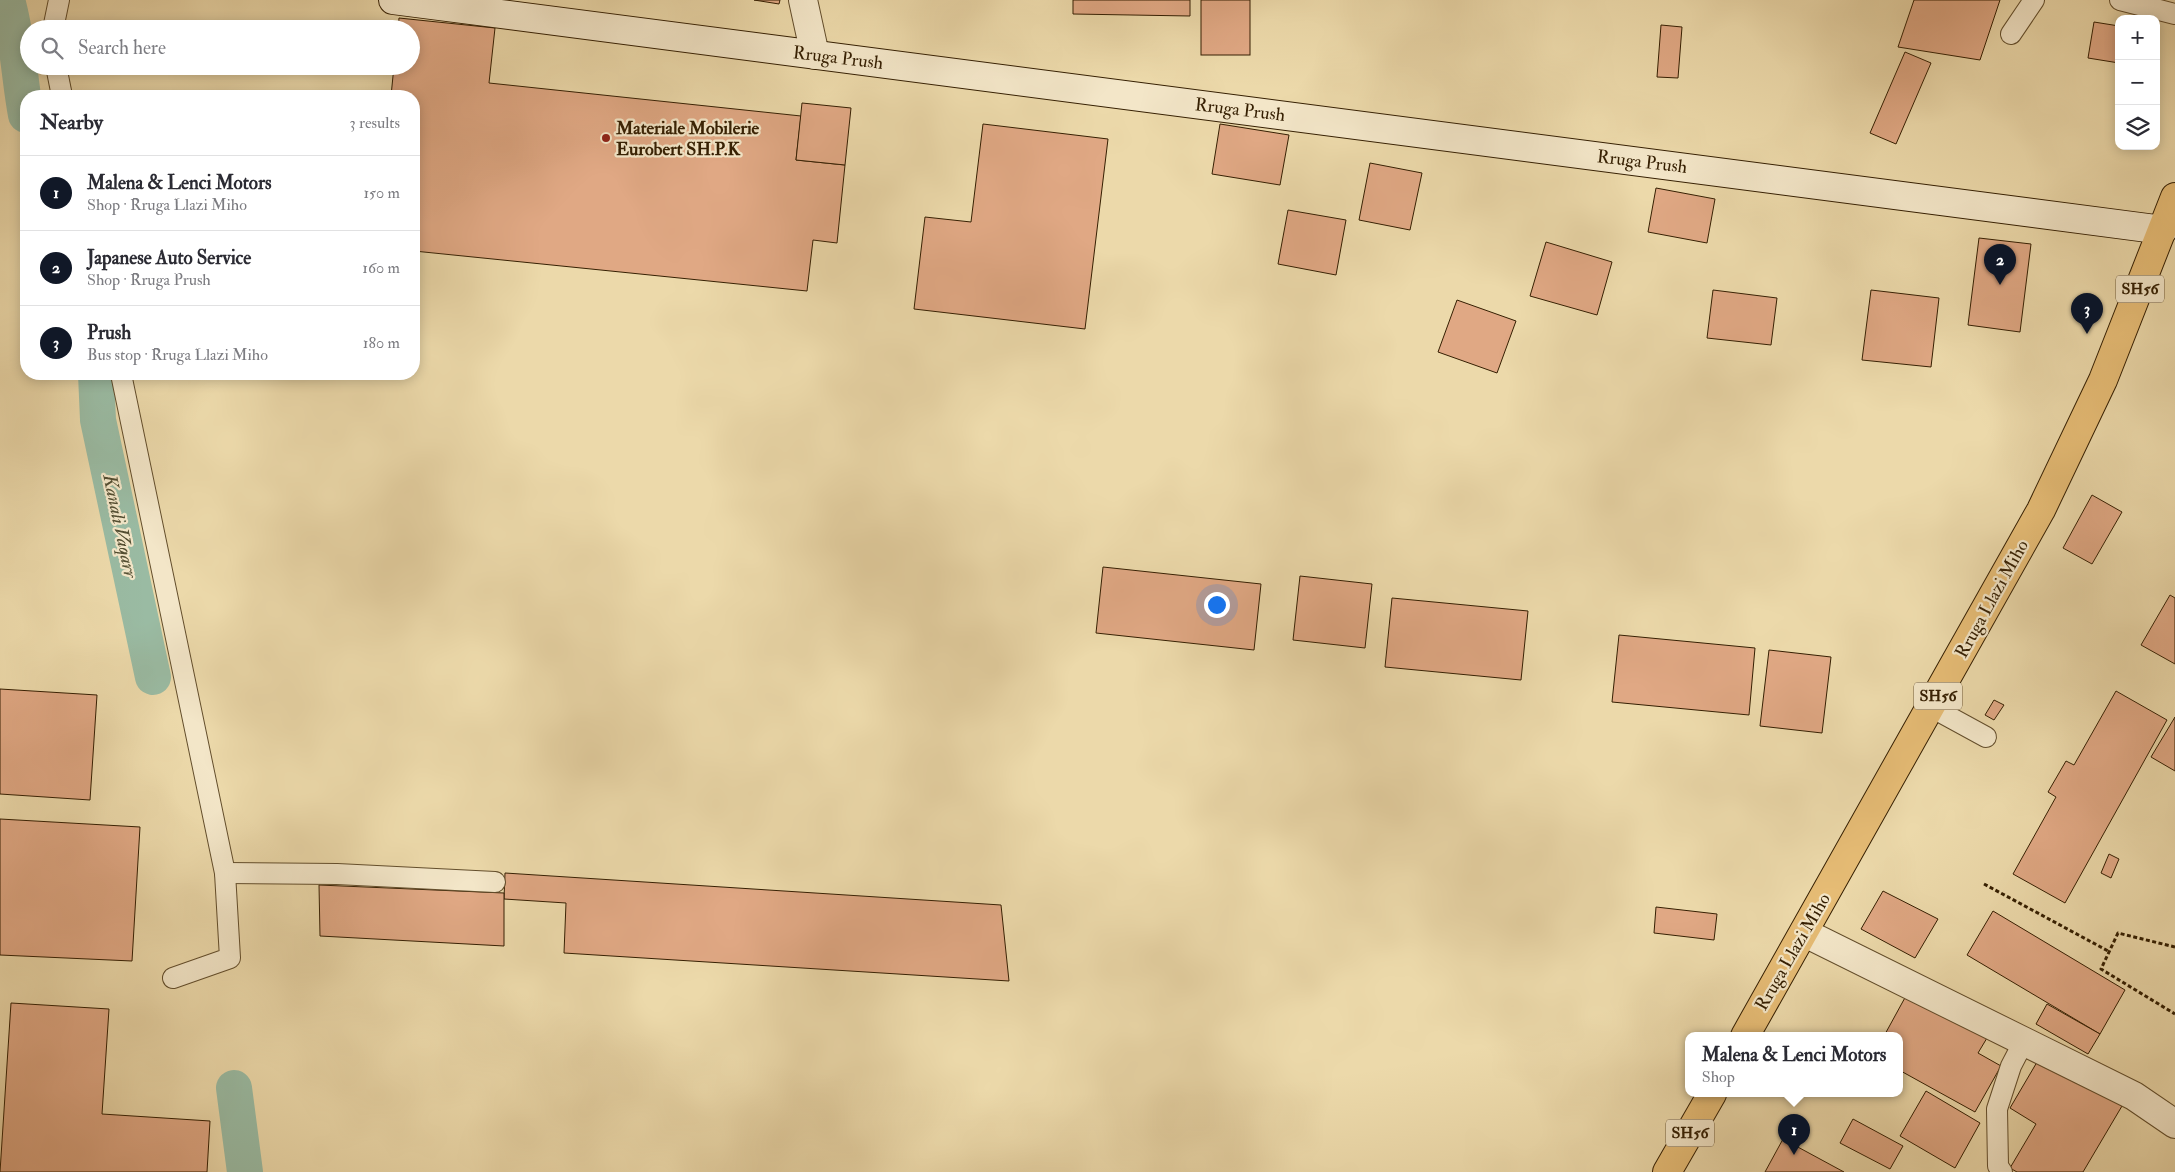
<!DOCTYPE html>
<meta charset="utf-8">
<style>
:root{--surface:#fff;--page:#f7f7f7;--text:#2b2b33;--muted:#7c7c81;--line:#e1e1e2;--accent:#111827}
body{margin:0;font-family:"IM FELL Double Pica",serif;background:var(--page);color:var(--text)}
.controls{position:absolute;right:15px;top:15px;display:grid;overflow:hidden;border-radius:10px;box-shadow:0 2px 12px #0003}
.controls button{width:45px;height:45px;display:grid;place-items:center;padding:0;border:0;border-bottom:1px solid var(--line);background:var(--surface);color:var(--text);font:25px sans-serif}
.you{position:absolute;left:1216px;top:604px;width:18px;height:18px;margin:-12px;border:4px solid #fff;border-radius:50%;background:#1a73e8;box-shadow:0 0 0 8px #1a73e833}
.badge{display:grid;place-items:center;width:32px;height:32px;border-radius:50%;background:var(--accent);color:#fff;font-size:16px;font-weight:700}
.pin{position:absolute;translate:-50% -41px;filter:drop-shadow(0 1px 2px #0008)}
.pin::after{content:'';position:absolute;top:26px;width:18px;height:15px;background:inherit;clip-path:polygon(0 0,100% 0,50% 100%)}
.popup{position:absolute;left:1685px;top:1032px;width:218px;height:65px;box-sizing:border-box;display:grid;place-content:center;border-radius:10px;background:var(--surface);filter:drop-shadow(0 1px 4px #0005);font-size:16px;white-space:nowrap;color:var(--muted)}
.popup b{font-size:19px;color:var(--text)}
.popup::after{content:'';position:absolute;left:50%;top:100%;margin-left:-10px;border:10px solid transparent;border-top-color:var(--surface)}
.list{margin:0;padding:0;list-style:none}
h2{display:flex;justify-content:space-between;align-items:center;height:65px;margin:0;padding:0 20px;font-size:21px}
h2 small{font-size:16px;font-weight:400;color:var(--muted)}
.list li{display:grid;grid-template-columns:32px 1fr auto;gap:15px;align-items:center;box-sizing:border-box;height:75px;padding:0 20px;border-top:1px solid var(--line)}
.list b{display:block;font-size:19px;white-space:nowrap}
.list p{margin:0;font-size:16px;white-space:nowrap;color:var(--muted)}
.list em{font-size:16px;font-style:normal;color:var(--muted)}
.icon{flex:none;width:28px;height:28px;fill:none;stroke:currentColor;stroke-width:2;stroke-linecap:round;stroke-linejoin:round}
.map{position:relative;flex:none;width:2175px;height:1172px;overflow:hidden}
.search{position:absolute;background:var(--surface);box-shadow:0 2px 12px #0003;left:20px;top:20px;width:400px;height:55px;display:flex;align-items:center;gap:12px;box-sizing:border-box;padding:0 18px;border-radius:28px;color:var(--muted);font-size:19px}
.panel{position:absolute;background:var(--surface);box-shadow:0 2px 12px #0003;left:20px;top:90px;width:400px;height:290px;border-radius:20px}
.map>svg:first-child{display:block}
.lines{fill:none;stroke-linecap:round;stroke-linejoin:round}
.canal{stroke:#9abba3;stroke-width:36}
.building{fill:#e0a884;stroke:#351f02}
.lane-casing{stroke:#634e2c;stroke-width:22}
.street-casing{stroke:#634e2c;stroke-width:30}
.secondary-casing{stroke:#351f02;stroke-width:30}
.primary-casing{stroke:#351f02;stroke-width:30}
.path{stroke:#351f02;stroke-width:3;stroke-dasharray:4 2.5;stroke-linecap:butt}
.lane{stroke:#f3e6c8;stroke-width:20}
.street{stroke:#f3e6c8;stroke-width:28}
.secondary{stroke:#f3e6c8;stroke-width:28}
.primary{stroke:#e6bc75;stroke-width:28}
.poi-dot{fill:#8f2418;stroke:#f3e6c8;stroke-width:2}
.labels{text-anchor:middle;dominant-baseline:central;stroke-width:4.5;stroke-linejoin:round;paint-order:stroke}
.shield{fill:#f3e6c8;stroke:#6e5b3d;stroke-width:1}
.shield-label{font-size:16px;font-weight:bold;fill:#351f02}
.street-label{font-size:18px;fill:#351f02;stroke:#f3e6c8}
.poi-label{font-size:18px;font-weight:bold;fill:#351f02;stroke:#f3e6c8;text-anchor:start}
.water-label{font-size:19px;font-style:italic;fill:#534e32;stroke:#f3e6c8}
</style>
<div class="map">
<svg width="2175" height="1172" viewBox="0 0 2175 1172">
<rect width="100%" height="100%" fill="#ecd9aa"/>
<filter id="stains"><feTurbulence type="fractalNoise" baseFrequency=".004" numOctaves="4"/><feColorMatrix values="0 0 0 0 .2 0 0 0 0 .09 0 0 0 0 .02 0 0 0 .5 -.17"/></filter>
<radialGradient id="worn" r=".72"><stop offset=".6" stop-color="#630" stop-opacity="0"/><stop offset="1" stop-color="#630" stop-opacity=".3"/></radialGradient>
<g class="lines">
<g class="canal">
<path d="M7,0C18,38 19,77 26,115"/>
<path d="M96,374L98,420L153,677"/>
<path d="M234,1088L245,1172"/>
</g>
</g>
<g class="building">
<path d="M754,0H780L779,4Z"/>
<path d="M1073,0H1190V16L1073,14Z"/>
<rect x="1201" y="0" width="49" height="55"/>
<path d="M1914,0H2000L1980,60L1898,47Z"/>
<path d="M399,18L495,28L489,83L801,116L796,160L845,165L837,243L813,240L807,291L414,251V96H391L394,66H411V29H398Z"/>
<path d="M2094,22L2119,26V63L2088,58Z"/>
<path d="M1661,25L1682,27L1678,78L1657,77Z"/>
<path d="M1905,52L1931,63L1896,144L1870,133Z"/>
<path d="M802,103L851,108L845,165L796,160Z"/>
<path d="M983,124L1108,139L1085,329L914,309L925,217L971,222Z"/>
<path d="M1220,124L1289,135L1280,185L1212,174Z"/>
<path d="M1370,163L1422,173L1410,230L1359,220Z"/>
<path d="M1656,188L1715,199L1707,243L1648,232Z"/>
<path d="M1288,210L1346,220L1336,275L1278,264Z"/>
<path d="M1979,238L2031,244L2020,332L1968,325Z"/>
<path d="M1546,242L1612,262L1597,315L1530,296Z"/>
<path d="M1713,290L1777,298L1771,345L1707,338Z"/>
<path d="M1871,290L1939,298L1931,367L1862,360Z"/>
<path d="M1457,300L1516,321L1497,373L1438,352Z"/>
<path d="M2092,495L2122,512L2092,564L2063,548Z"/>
<path d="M1103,567L1261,584L1254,650L1096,633Z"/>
<path d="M1300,576L1372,584L1365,648L1293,640Z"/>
<path d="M2170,595L2175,598V664L2141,645Z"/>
<path d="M1392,598L1528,611L1521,680L1385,667Z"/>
<path d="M1619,635L1755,648L1749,715L1612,702Z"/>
<path d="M1769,650L1831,657L1822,733L1760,726Z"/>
<path d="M0,689L97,695L90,800L0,794Z"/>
<path d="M2116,691L2167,720L2065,903L2013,874L2056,797L2048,792L2066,761L2074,765Z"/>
<path d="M1994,700L2004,705L1994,720L1985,715Z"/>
<path d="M2175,717V771L2151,757Z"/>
<path d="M0,819L140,827L132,961L0,955Z"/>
<path d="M2109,854L2119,859L2111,878L2101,873Z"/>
<path d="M505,873L1001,905L1009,981L564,953L566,903L504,899Z"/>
<path d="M319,885L504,893V946L320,936Z"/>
<path d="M1883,891L1938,919L1915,958L1861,929Z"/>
<path d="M1656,907L1717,914L1714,940L1654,933Z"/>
<path d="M1993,911L2125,990L2100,1034L1967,955Z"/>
<path d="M1907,994L1987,1038L1978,1053L2001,1066L1975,1112L1899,1070V1036H1884Z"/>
<path d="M11,1003L109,1009L102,1114L210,1121L207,1172H0Z"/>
<path d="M2047,1004L2100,1034L2088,1054L2036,1024Z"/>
<path d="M2040,1057L2122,1106L2083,1172H2017L2010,1168L2036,1124L2010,1108Z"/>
<path d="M1926,1091L1980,1123L1955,1168L1900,1136Z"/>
<path d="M1853,1119L1903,1146L1890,1169L1840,1143Z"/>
<path d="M1783,1139L1844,1172H1765Z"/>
</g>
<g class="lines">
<g class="lane-casing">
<g id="lane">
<path d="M2120,0L2175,14"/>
<path d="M53,29L59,0"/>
<path d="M2011,34L2034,0"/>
<path d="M56,66L62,96"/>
<path d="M121,374L225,873L230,958L173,978"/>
<path d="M1931,707L1986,737"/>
<path d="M225,873L337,874L495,882"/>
<path d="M2002,1172L1998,1166L1997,1109L2011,1066L2024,1041"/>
</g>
</g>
<g class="street-casing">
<g id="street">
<path d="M803,0L815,55"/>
<path d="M1805,933L2134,1096L2175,1124"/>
</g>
</g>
<g class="secondary-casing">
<path id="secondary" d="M393,0L2163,230"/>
</g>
<g class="primary-casing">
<g id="primary">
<path d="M1745,1036L2041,510L2103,380L2175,197"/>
<path d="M1667,1172L1712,1094"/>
</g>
</g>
<g class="path">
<path d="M1984,884L2110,952"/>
<path d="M2175,947L2118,933L2101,969L2175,1014"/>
</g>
<use href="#lane" class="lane"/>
<use href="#street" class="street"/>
<use href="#secondary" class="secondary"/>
<use href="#primary" class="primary"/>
</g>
<circle class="poi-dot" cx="606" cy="138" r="5"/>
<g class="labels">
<g class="shield">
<rect x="2116" y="275.5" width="48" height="27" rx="4"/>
<rect x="1914" y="682.5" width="48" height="27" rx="4"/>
<rect x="1666" y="1119.5" width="48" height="27" rx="4"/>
</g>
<g class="shield-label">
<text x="2140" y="289">SH56</text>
<text x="1938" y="696">SH56</text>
<text x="1690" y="1133">SH56</text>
</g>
<g class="street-label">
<text transform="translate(838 58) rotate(7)">Rruga Prush</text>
<text transform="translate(1240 110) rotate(7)">Rruga Prush</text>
<text transform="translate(1642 162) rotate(7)">Rruga Prush</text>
<text transform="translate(1992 599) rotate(-61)">Rruga Llazi Miho</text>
<text transform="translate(1793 952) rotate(-60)">Rruga Llazi Miho</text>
</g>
<g class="poi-label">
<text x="616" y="128">Materiale Mobilerie<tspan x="616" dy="21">Eurobert SH.P.K</tspan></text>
</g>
<g class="water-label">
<text transform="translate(120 526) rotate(78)">Kanali Vaqarr</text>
</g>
</g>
<rect width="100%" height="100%" filter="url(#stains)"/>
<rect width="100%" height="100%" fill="url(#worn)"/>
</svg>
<div class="controls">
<button>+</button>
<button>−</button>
<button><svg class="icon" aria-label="layers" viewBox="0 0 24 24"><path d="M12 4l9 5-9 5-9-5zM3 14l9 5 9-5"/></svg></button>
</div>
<div class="you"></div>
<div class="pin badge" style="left:1794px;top:1155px">1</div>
<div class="popup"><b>Malena &amp; Lenci Motors</b>Shop</div>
<div class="pin badge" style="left:2000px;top:285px">2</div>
<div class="pin badge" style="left:2087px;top:334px">3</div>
<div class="search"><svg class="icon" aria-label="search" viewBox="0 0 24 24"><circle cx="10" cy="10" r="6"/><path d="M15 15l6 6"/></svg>Search here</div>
<section class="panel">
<h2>Nearby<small>3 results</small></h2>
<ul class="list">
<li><span class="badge">1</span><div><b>Malena &amp; Lenci Motors</b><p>Shop · Rruga Llazi Miho</p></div><em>150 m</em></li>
<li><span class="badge">2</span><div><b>Japanese Auto Service</b><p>Shop · Rruga Prush</p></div><em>160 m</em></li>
<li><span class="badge">3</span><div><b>Prush</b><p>Bus stop · Rruga Llazi Miho</p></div><em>180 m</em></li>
</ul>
</section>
</div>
